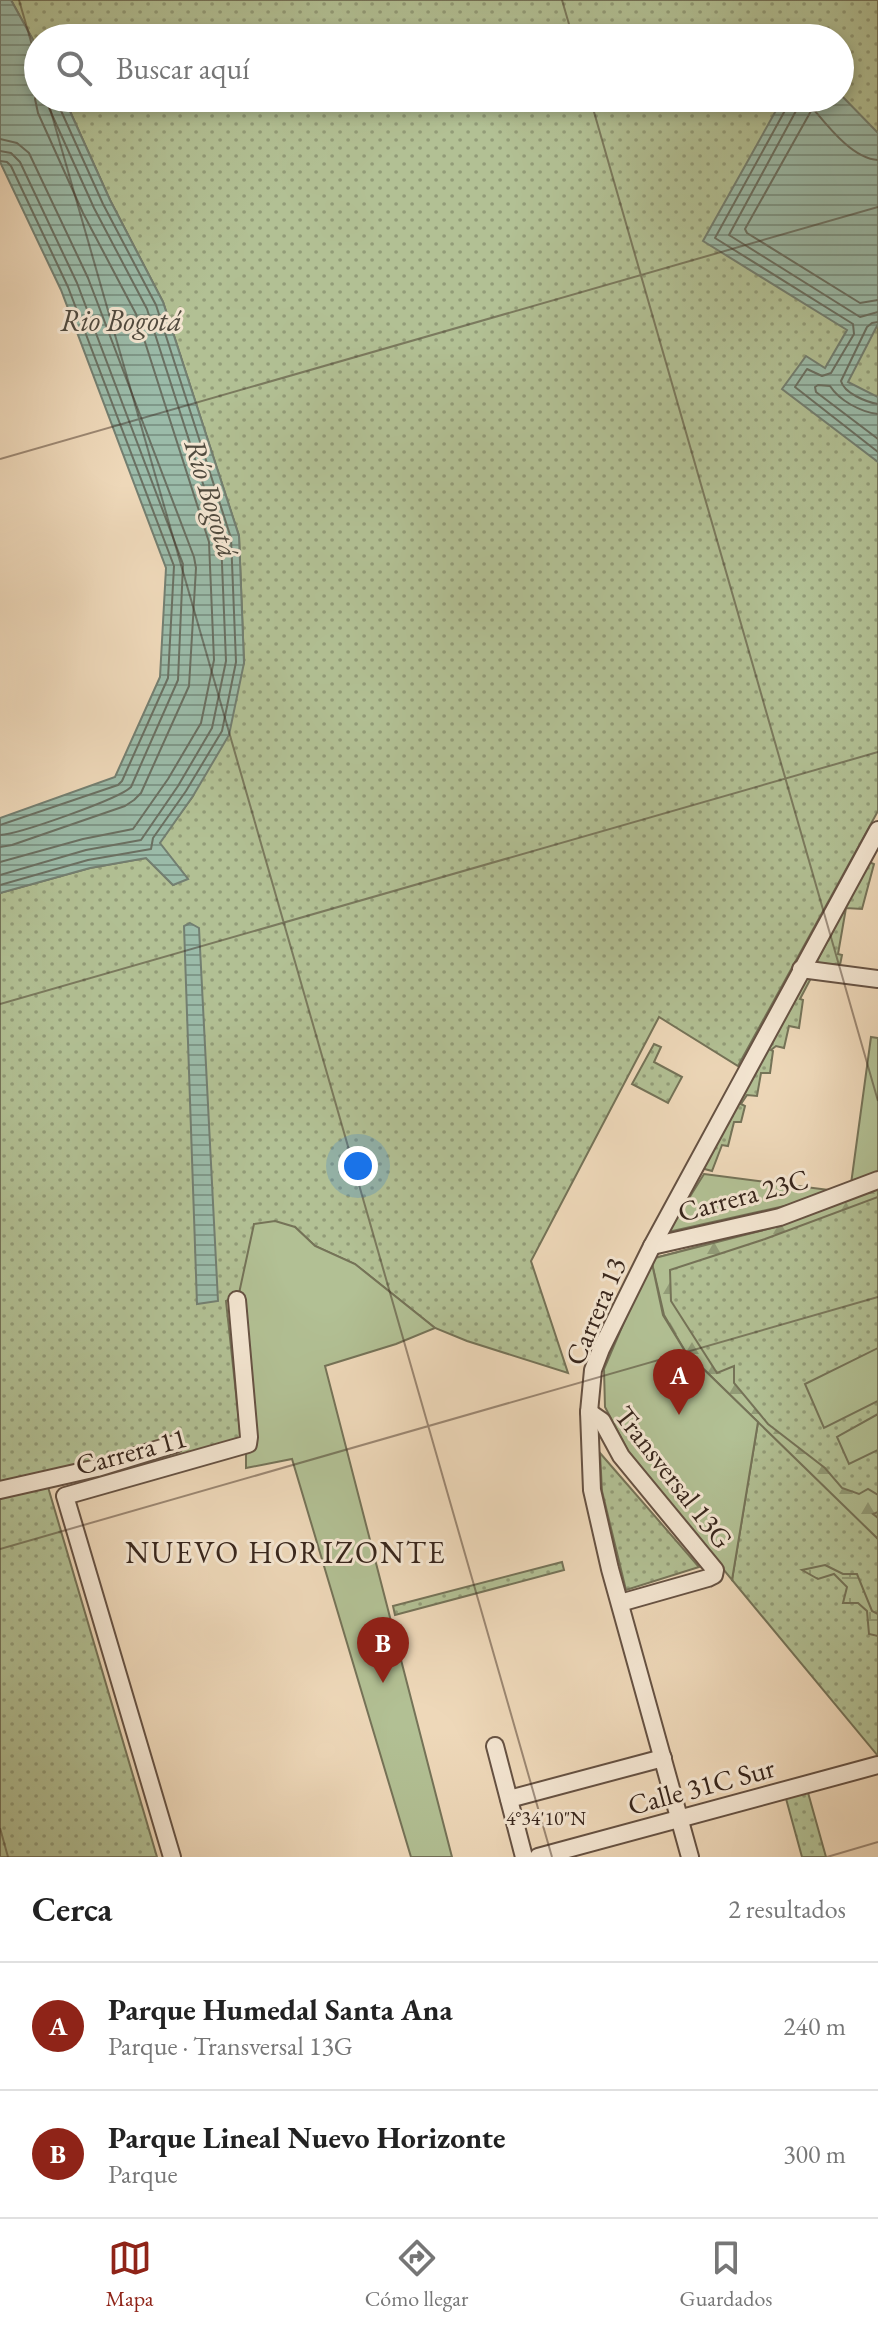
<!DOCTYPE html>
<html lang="es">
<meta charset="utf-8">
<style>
:root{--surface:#fff;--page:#f6f6f6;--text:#222;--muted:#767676;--line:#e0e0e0;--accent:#8f2418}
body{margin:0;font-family:"EB Garamond",serif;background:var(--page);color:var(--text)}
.you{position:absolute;left:358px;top:1166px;width:28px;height:28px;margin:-20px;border:6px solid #fff;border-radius:50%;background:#1a73e8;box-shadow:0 0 0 12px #1a73e833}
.badge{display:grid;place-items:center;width:52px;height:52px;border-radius:50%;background:var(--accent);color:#fff;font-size:26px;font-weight:700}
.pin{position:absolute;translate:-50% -66px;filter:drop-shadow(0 2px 4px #0008)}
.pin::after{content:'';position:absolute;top:42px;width:28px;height:24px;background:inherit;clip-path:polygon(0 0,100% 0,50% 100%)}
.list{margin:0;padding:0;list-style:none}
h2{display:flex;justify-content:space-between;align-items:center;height:104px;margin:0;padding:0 32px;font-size:34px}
h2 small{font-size:26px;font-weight:400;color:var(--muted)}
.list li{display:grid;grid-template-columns:52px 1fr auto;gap:24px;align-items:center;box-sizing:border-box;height:128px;padding:0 32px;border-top:2px solid var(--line)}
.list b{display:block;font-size:30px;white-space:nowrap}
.list p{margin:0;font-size:26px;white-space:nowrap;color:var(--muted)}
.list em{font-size:26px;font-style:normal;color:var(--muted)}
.icon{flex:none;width:44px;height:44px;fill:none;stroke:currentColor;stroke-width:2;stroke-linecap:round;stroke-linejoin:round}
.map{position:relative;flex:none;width:878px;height:1857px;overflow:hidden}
.search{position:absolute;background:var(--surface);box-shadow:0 4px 12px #0003;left:24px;right:24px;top:24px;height:88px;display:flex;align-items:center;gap:20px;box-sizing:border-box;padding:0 28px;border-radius:44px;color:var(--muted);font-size:30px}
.sheet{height:360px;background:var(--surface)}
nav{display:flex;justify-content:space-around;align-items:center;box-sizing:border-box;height:112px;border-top:2px solid var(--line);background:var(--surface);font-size:22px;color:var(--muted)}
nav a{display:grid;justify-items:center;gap:4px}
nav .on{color:var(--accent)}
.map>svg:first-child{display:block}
.grass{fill:url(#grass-dots);stroke:#757358;stroke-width:2}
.forest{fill:url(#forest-firs);stroke:#757358;stroke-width:2}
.wetland{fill:url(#wetland-marsh);stroke:#757358;stroke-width:2}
.park{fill:#b2c094;stroke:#757358;stroke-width:2}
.water{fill:url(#water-rules);stroke:#737f71;stroke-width:2}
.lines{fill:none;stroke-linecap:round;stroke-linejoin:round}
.shore{stroke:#6a7062;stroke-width:2}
.minor-casing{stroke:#665243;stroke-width:20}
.minor{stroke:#f4e6d2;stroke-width:16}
.ticks{fill:none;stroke:#38261c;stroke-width:2;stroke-opacity:0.45}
.labels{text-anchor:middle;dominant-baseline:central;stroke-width:6;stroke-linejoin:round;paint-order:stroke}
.street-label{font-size:28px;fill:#38261c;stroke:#f4e6d2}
.water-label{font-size:30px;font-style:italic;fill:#514b3f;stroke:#f4e6d2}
.neighbourhood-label{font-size:30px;letter-spacing:2px;fill:#38261c;stroke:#f4e6d2}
.ticks-label{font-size:20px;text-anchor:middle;fill:#38261c;stroke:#f4e6d2;stroke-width:6;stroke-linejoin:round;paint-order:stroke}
</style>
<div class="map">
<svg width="878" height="1857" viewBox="0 0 878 1857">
<defs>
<pattern id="grass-dots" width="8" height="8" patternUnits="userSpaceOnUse" patternTransform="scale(2)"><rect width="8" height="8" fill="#b2c094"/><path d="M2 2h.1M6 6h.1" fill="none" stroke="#929c78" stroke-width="1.8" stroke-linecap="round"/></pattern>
<pattern id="forest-firs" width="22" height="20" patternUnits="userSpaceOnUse" patternTransform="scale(2)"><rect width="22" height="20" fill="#b2c094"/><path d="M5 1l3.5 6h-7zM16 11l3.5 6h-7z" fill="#929c78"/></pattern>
<pattern id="wetland-marsh" width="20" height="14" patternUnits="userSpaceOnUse" patternTransform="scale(2)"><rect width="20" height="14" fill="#b2c094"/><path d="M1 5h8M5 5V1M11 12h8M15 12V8" fill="none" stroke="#929c78"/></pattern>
<pattern id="water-rules" width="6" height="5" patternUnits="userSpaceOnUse" patternTransform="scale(2)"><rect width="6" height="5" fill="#9bbba9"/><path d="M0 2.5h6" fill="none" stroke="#7f9889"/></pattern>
</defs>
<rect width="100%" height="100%" fill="#eed8b9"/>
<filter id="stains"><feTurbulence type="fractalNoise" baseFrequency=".0025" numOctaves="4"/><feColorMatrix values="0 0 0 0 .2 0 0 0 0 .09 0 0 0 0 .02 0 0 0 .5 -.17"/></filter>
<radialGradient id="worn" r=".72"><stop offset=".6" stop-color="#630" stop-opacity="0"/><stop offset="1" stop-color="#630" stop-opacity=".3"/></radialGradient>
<g class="grass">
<path d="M11,0H878V811L738,1066L659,1017L531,1261L568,1373L467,1341L435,1328L355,1264L315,1246L295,1227L238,1298L226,1301L241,1440L48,1487L157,1857H0V893L90,868L146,858L173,885L187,878L159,843L193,796L244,663L239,536L163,302L110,200L64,98H840V38H38V49Z"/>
<path d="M869,862L874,864L862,909L846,908L838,954L842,955L840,965L816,963Z"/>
<path d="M806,978L810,980L800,999L803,1000L799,1028L789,1026L784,1048L776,1046L771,1050L773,1051L770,1073H761L757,1096L747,1095L741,1104L745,1106L741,1122H734L728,1146L722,1145L712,1171L701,1168Z"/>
<path d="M654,1044L661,1047L654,1062L682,1077L668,1103L632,1084Z"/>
<path d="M878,1189V1756L732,1580L758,1422L685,1351L651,1259L779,1226Z"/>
<path d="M600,1453L699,1567L626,1590L602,1491Z"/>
<path d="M562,1562L564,1570L395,1615L393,1606Z"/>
<path d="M807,1789L826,1857H802L785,1795Z"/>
</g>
<path class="forest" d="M878,1189V1197L765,1239L670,1270L671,1301L717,1373L734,1366V1383L768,1424L825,1468L842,1488L859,1494L868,1489L878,1495V1512L873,1514L878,1518V1539L685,1351L664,1315L651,1259L779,1226Z"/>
<path class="wetland" d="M825,1565L843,1574H857L872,1611L878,1614V1636L869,1634L867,1611L858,1603H843L847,1587L834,1574L818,1579L802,1570Z"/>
<g class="park">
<path d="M871,1037L878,1038V1174L851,1184Z"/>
<path d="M704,1174L829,1190L789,1205L668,1232Z"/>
<path d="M275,1221L295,1227L315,1246L355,1264L435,1328L396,1344L325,1366L452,1857H411L292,1459L246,1468V1454L255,1447L250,1363L238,1298L254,1224Z"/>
<path d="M651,1259L663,1315L685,1351L758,1422L732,1580L630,1455L605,1407L604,1369Z"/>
<path d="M878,1348V1401L824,1428L805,1384Z"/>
<path d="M878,1414V1450L849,1464L837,1437Z"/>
</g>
<g class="water">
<path d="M0,0H11L38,49V98H64L110,200L163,302L239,536L244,663L229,735L193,796L160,843L188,879L173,885L146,858L90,868L0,893V818L115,777L160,677L166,568L61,290L0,162Z"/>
<path d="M840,94L878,133V324L848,382L878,397V462L782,389L806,356L825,368L847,330L703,241L783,98H840Z"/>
<path d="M190,923L199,928L218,1301L197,1304L184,926Z"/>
</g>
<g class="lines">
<g class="shore">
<path d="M789,98L788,105L715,238L853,324L854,334L831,373L822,376L807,369L795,387L878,452"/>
<path d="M799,98L797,109L729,235L860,317L878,312"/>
<path d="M0,139L17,143L29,153L88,278L194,557L196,568L189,686L141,793L134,800L125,806L12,845L0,847"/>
<path d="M0,151L11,153L20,162L77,283L183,564L178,680L131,787C119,799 19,834 0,835"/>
<path d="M878,160C854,159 830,129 815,111H811L745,229L747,233L860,303L878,300"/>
<path d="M0,161L7,162L11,166L68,287L174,566L168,678L122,781L118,785L0,825"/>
<path d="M878,322L872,323L867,327L841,381C844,393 866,402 878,404"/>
<path d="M878,414C860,412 839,400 830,386L818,385L815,387L816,392L878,439"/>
<path d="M0,862L83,839L133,829L168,779L201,723L214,660L209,542L136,314L83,213L38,113L35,99L38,87"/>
<path d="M0,875L86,850L141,840L178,786L212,728L226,661L221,540L147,309L94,208L49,108L47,98"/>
<path d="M0,885L88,860L151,849L153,838L186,791L222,731L236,662L231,538L156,305L103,204L58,104V98"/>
</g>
<g class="minor-casing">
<g id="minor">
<path d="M801,969L878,979"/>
<path d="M652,1246L780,1217L878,1180"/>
<path d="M589,1412L602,1421L621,1456L715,1570L714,1575L708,1578L620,1603"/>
<path d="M0,1490L97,1468L175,1444"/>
<path d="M495,1746L524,1857"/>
<path d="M509,1799L663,1758"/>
<path d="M172,1857L65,1496L248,1444L249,1437L237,1300"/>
<path d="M538,1857L878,1765"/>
<path d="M690,1857L610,1569L592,1490L589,1412L593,1370L601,1349L652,1246L878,830"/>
</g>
</g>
<use href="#minor" class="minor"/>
</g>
<path class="ticks" d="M19,0L38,66M562,0L573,38M47,98L552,1857M590,98L878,1101M0,459L878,207M0,1004L878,752M0,1549L878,1297M0,1828L8,1857M827,1857L878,1842"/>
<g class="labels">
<g class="street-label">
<text transform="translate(743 1195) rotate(-15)">Carrera 23C</text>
<text transform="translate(595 1311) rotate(-67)">Carrera 13</text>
<text transform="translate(131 1451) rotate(-15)">Carrera 11</text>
<text transform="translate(674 1477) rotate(52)">Transversal 13G</text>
<text transform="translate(701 1786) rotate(-15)">Calle 31C Sur</text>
</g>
<g class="water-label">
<text x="121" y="320">Rio Bogotá</text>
<text transform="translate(212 498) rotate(73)">Río Bogotá</text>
</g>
<g class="neighbourhood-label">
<text x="286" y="1552">NUEVO HORIZONTE</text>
</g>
</g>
<g class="ticks-label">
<text x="546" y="1825">4°34'10"N</text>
</g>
<rect width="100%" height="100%" filter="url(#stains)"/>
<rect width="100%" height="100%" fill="url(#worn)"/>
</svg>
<div class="you"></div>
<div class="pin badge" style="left:679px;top:1415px">A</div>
<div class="pin badge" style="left:383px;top:1683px">B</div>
<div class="search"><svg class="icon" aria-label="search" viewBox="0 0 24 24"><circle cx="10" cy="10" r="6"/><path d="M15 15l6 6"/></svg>Buscar aquí</div>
</div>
<section class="sheet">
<h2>Cerca<small>2 resultados</small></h2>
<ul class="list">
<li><span class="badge">A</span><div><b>Parque Humedal Santa Ana</b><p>Parque · Transversal 13G</p></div><em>240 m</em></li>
<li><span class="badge">B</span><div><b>Parque Lineal Nuevo Horizonte</b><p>Parque</p></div><em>300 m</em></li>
</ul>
</section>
<nav>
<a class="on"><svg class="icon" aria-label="map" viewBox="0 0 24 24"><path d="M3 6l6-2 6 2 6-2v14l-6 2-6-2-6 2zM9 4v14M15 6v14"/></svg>Mapa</a>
<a><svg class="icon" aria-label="directions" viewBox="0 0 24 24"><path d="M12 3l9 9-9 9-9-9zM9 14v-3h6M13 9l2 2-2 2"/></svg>Cómo llegar</a>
<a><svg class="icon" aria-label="saved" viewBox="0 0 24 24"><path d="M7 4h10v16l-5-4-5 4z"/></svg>Guardados</a>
</nav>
